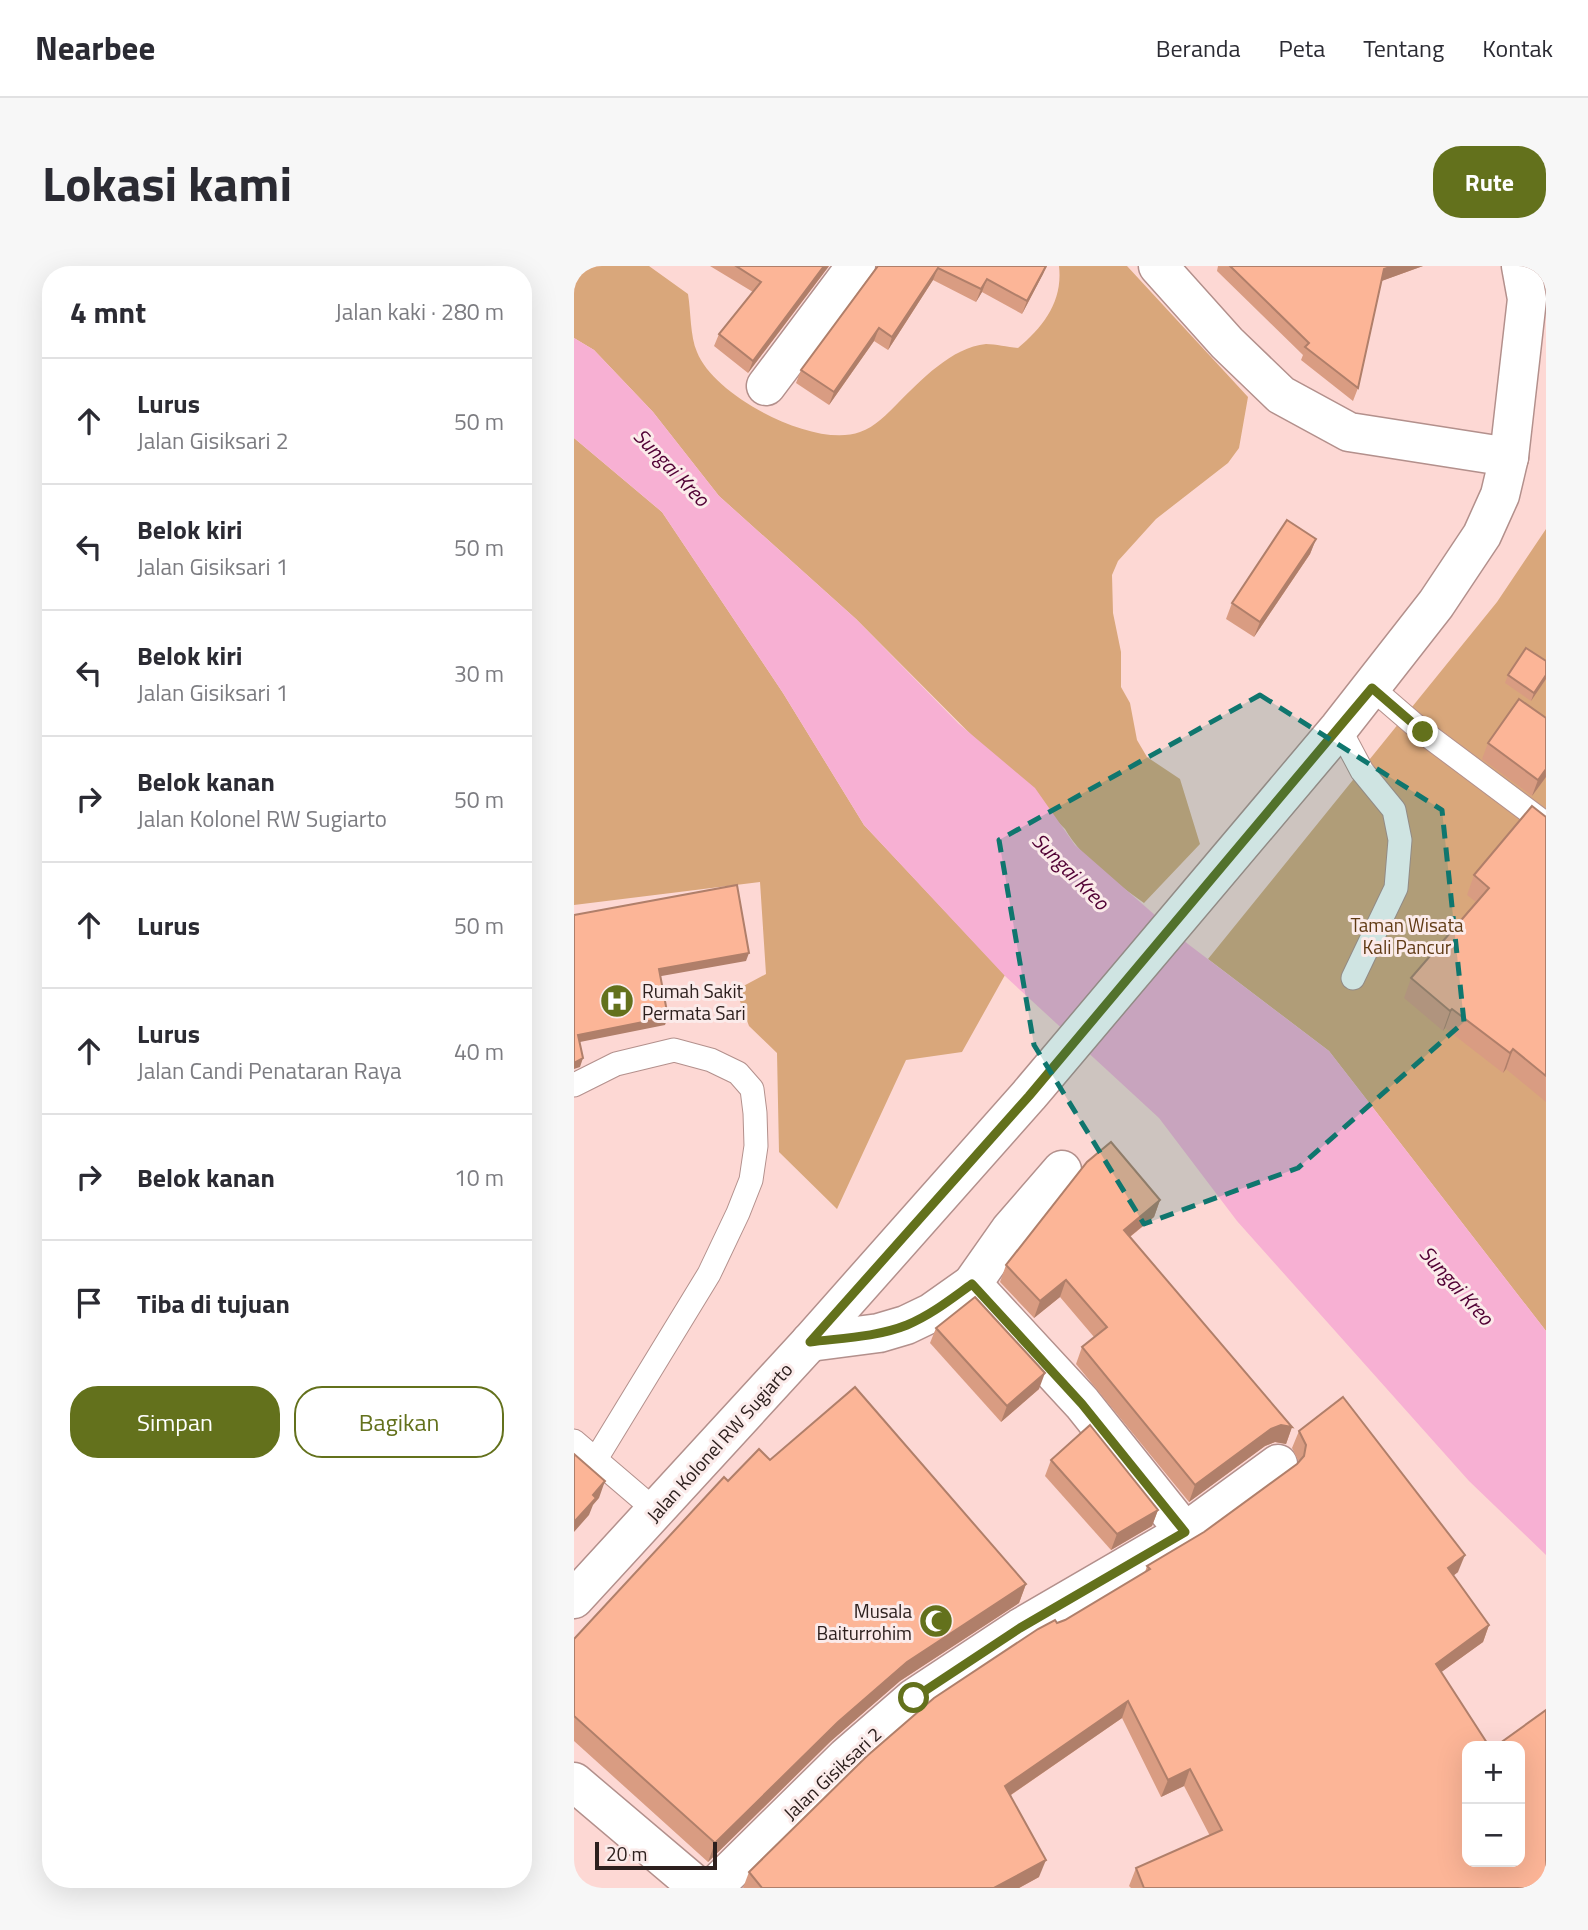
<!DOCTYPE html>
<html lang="id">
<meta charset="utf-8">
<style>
:root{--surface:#fff;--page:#f7f7f7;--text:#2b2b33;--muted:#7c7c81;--line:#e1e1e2;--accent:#63711c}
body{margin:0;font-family:"Titillium Web",sans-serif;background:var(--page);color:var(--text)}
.controls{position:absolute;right:21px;bottom:21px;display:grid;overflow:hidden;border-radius:14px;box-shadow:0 7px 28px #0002}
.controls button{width:63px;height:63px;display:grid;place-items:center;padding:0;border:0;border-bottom:2px solid var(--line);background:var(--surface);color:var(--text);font:35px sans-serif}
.scale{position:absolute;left:21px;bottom:18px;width:122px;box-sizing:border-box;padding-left:7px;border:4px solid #2d201e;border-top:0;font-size:19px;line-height:24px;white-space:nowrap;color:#2d201e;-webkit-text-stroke:5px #fbebea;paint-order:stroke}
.stop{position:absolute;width:21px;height:21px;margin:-16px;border:5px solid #63711c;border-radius:50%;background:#fff}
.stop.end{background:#63711c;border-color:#fff;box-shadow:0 2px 7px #0008}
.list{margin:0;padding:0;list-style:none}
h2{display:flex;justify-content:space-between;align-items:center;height:91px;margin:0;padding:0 28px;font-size:30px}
h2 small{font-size:23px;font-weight:400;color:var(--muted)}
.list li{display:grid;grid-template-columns:46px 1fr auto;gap:21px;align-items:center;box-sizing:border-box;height:126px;padding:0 28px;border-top:2px solid var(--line)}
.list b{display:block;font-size:26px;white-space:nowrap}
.list p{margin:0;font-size:23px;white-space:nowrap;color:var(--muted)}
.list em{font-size:23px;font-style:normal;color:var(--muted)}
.actions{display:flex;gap:14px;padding:21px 28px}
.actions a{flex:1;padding:16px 0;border:2px solid var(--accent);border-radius:28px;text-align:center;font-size:24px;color:var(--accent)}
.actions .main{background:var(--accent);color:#fff}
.icon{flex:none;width:38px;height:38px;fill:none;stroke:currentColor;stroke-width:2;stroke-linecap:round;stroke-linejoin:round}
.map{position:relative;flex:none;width:972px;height:1622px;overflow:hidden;border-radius:28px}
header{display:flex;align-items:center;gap:42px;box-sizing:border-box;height:98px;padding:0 35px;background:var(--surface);border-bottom:2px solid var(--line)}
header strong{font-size:33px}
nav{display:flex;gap:38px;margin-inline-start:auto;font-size:24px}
.intro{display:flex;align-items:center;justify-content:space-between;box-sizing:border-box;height:168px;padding:0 42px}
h1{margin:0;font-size:49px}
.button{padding:18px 32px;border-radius:28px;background:var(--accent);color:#fff;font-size:24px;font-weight:700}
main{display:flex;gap:42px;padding:0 42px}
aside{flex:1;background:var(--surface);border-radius:28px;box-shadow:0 7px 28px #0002}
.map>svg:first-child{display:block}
.green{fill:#d9a77b}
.water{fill:#f7b0d3}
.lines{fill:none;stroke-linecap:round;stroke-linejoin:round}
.lane-casing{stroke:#b3908c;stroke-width:25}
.street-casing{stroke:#b3908c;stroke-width:41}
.secondary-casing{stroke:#b3908c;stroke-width:41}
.lane{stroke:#fff;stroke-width:23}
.street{stroke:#fff;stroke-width:38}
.secondary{stroke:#fff;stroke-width:38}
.wall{fill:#d99c82}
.shaded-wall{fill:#b07f6a}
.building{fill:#fcb597;stroke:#b07f6a;stroke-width:2}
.route{stroke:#63711c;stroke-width:9}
.marked{fill:#0f766e;fill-opacity:0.2;stroke:#0f766e;stroke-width:5;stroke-dasharray:14 9;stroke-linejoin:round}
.labels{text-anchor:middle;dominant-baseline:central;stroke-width:6;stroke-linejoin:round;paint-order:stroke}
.park-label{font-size:19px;fill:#603b15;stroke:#fbebea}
.poi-label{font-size:19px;fill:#2d201e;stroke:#fbebea;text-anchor:start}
.street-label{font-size:19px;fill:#2d201e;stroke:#fbebea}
.water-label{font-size:21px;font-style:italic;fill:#510034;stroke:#fbebea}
</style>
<header>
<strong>Nearbee</strong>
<nav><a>Beranda</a><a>Peta</a><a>Tentang</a><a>Kontak</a></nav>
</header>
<div class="intro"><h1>Lokasi kami</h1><a class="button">Rute</a></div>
<main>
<aside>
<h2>4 mnt<small>Jalan kaki · 280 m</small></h2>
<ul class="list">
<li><svg class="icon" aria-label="ahead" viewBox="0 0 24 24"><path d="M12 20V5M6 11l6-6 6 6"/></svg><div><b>Lurus</b><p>Jalan Gisiksari 2</p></div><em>50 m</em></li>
<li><svg class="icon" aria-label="left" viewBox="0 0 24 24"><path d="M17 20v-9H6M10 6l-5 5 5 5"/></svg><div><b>Belok kiri</b><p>Jalan Gisiksari 1</p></div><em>50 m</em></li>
<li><svg class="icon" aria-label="left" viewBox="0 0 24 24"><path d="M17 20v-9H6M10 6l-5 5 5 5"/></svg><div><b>Belok kiri</b><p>Jalan Gisiksari 1</p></div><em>30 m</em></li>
<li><svg class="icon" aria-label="right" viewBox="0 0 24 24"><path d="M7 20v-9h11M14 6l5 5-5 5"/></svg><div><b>Belok kanan</b><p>Jalan Kolonel RW Sugiarto</p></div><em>50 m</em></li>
<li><svg class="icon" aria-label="ahead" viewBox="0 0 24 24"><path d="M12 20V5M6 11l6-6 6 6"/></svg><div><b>Lurus</b></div><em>50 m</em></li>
<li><svg class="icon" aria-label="ahead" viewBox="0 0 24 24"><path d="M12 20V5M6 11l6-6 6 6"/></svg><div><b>Lurus</b><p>Jalan Candi Penataran Raya</p></div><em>40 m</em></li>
<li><svg class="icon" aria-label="right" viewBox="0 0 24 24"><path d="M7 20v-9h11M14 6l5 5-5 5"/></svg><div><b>Belok kanan</b></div><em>10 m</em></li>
<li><svg class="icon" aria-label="arrive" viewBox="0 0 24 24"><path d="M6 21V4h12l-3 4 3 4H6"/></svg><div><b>Tiba di tujuan</b></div></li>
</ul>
<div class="actions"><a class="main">Simpan</a><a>Bagikan</a></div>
</aside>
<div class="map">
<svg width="972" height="1622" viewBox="0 0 972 1622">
<rect width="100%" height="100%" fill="#fdd8d4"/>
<g class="green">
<path d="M0,0H75L114,28C117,46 116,70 123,86C140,130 240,183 286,166C301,161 313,148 324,137C346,115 378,81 412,78C422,78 433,81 444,82C470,60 489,35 485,0H553L674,131L665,182L654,197L582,253L544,295L538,309L539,347L547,386V421L556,437L563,474L573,491L606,513L626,578L570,637C541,616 509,594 491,563L282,353L145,230L79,146L20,84L0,72Z"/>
<path d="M0,172L88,246L209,427L290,559L431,709L388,786L332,794L263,943L205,886L203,787L175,760L162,724L192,708L186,616L0,639Z"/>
<path d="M972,263V1065L755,785L634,693L923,336Z"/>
</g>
<path class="water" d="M0,72L20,84L79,146L145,230L282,353L385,458L461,522L501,579L614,678L755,785L972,1065V1289L895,1215L663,955L585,852L431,710L290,559L209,427L88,246L0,172Z"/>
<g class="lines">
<g class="lane-casing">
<g id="lane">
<path d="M798,422L849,466L972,558"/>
<path d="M765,462L788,505L820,544L826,574L822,622L779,712"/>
<path d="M0,819L42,798L100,784L137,794L164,807L178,823L181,847L182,880L177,914L164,947L135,1008L22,1193"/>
<path d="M0,1175L82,1245"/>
</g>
</g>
<g class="street-casing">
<g id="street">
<path d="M584,0L653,77L707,129L775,166L935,191"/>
<path d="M192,120L282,0"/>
<path d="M398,1018L508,1137L611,1266"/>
<path d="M236,1076L305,1067L332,1059L357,1047L398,1018L436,964L488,904"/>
<path d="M139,1622L272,1491L340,1432L446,1362L611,1266L704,1198"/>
</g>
</g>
<g class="secondary-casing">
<g id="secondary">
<path d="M0,1333L236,1076L455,829L765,462L862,338L908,269L926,229L935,191L953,33L947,0"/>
<path d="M0,1516L125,1622"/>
</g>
</g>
<use href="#lane" class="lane"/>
<use href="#street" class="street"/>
<use href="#secondary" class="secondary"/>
</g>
<g class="wall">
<path d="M136,0H255L174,107L140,80L145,68L179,26Z"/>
<path d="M303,0H473L469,8L448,48L408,26L402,36L359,14L314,84L300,75L255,139L222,117L227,104Z"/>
<path d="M644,0H849L807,15L784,122L779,135L727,94L729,89L643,5Z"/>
<path d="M742,273L736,288L680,371L652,353L658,337Z"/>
<path d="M972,395V413L957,435L931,417L934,409Z"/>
<path d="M914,477L972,511L958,530L908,493Z"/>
<path d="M972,551V836L932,803L929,807L871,762L869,765L830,732L837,712L902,636L893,629L900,609Z"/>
<path d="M586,934L580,951L556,971L718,1161L712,1178L701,1176L691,1180L615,1236L502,1098L508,1081L520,1071L486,1031L460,1052L426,1016L432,999Z"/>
<path d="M362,1062L465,1123L427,1156L356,1077Z"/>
<path d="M725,1165L884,1306L879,1310L915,1359L909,1376L867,1406L893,1596L972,1622H557L555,1620L562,1602L636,1570L610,1520L587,1531L548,1452L437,1529L465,1611L445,1622H169L175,1606L483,1357L491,1354L571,1306L573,1300L630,1266L723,1198L725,1196L718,1182Z"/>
<path d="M196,1194L452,1318L445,1337L326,1415L257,1475L134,1596L0,1475V1373L154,1215Z"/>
<path d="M477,1194L584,1244L578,1260L537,1284L471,1210Z"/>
</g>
<g class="shaded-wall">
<path d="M250,0H255L174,107L179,95Z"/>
<path d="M472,0L469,8L448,48L453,35Z"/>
<path d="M819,0H849L805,16L810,3Z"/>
<path d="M364,2L359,14L314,84L318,71Z"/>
<path d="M413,13L408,26L402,36L407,23Z"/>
<path d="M305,62L300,75L255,139L260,126Z"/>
<path d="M742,273L736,288L680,371L686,356Z"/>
<path d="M972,409V413L957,435L960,427Z"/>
<path d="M972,503V511L958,530L964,514Z"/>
<path d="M175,687L172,695L82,711L85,703Z"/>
<path d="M878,743L871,762L869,765L876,745Z"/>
<path d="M94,751L91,759L1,777L4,769Z"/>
<path d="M939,783L932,803L929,807L936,787Z"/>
<path d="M9,792L6,801L0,803V797Z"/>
<path d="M586,934L580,951L543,981L550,964Z"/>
<path d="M492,1014L486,1031L460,1052L466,1035Z"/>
<path d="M471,1107L465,1123L427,1156L433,1140Z"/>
<path d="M707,1159L718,1161L712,1178L701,1176L691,1180L615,1236L621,1219L697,1163Z"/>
<path d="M31,1215L25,1232L19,1239L15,1249L0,1266V1256L19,1229Z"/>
<path d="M584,1244L578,1260L537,1284L543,1268Z"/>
<path d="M891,1289L884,1306L867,1319L874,1302Z"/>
<path d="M452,1318L445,1337L326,1415L257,1475L134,1596L141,1577L264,1456L333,1396Z"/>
<path d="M915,1359L909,1376L855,1415L862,1398Z"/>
<path d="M554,1435L548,1452L425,1537L431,1520Z"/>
<path d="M616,1503L610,1520L587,1531L594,1514Z"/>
<path d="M472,1594L465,1611L445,1622H420Z"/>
</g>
<g class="building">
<path d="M162,0H250L179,95L145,68L187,16Z"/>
<path d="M304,0H472L453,35L413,13L407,23L364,2L318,71L305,62L260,126L227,104Z"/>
<path d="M656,0H819L810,3L784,122L731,81L735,77Z"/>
<path d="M713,254L742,273L686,356L658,337Z"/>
<path d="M952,382L972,395V409L960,427L934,409Z"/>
<path d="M945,433L972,452V503L964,514L914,477Z"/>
<path d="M958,540L972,551V810L939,783L936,787L878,743L876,745L837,712L915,622L900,609Z"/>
<path d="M163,619L175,687L85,703L94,751L4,769L9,792L0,797V649Z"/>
<path d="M537,876L586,934L550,964L718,1161L707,1159L697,1163L621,1219L508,1081L533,1061L492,1014L466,1035L432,999L513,896Z"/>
<path d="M401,1031L471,1107L433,1140L362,1062Z"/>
<path d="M281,1121L452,1318L333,1396L264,1456L141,1577L0,1450V1373L150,1211L154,1215L185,1183L196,1194Z"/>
<path d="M769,1131L891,1289L874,1302L915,1359L862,1398L915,1480H893V1596H946V1480H922L972,1444V1622H570L562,1602L648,1564L616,1503L594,1514L554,1435L431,1520L472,1594L420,1622H188L175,1606L293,1490L360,1432L464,1363L481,1354L483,1357L491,1354L576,1303L573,1300L630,1266L723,1198L730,1190L732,1179L725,1165Z"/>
<path d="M516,1159L584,1244L543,1268L477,1194Z"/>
<path d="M0,1188L31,1215L19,1229L22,1232L0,1256Z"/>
<path d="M0,1614L9,1622H0Z"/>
</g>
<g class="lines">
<path class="route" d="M340,1432L446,1362L611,1266L508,1138L398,1018C377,1033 357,1049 333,1059C303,1071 268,1072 236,1076L455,830L798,422L849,466"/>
</g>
<path class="marked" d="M686,429L868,544L890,756L724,902L570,958L460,779L425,574Z"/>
<defs>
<g id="hospital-disc" transform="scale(1.75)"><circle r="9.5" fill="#63711c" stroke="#fbebea"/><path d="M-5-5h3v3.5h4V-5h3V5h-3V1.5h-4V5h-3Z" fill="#fff"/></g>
<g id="mosque-disc" transform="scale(1.75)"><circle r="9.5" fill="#63711c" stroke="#fbebea"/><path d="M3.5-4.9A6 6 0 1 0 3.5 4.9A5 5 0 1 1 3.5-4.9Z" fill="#fff"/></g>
</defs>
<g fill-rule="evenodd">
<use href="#hospital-disc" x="43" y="735"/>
<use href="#mosque-disc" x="362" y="1355"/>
</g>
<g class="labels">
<g class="park-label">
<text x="833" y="658">Taman Wisata<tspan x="833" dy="22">Kali Pancur</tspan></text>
</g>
<g class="poi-label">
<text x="68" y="724">Rumah Sakit<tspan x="68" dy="22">Permata Sari</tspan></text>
<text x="338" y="1344" text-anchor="end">Musala<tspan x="338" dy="22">Baiturrohim</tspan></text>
</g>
<g class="street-label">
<text transform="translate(145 1176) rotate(-48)">Jalan Kolonel RW Sugiarto</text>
<text transform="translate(258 1507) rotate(-43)">Jalan Gisiksari 2</text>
</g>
<g class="water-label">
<text transform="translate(98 201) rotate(46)">Sungai Kreo</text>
<text transform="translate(497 605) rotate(45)">Sungai Kreo</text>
<text transform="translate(883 1019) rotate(48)">Sungai Kreo</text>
</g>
</g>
</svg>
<div class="controls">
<button>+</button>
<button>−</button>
</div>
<div class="scale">20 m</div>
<div class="stop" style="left:340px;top:1432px"></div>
<div class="stop end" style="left:849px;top:466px"></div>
</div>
</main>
